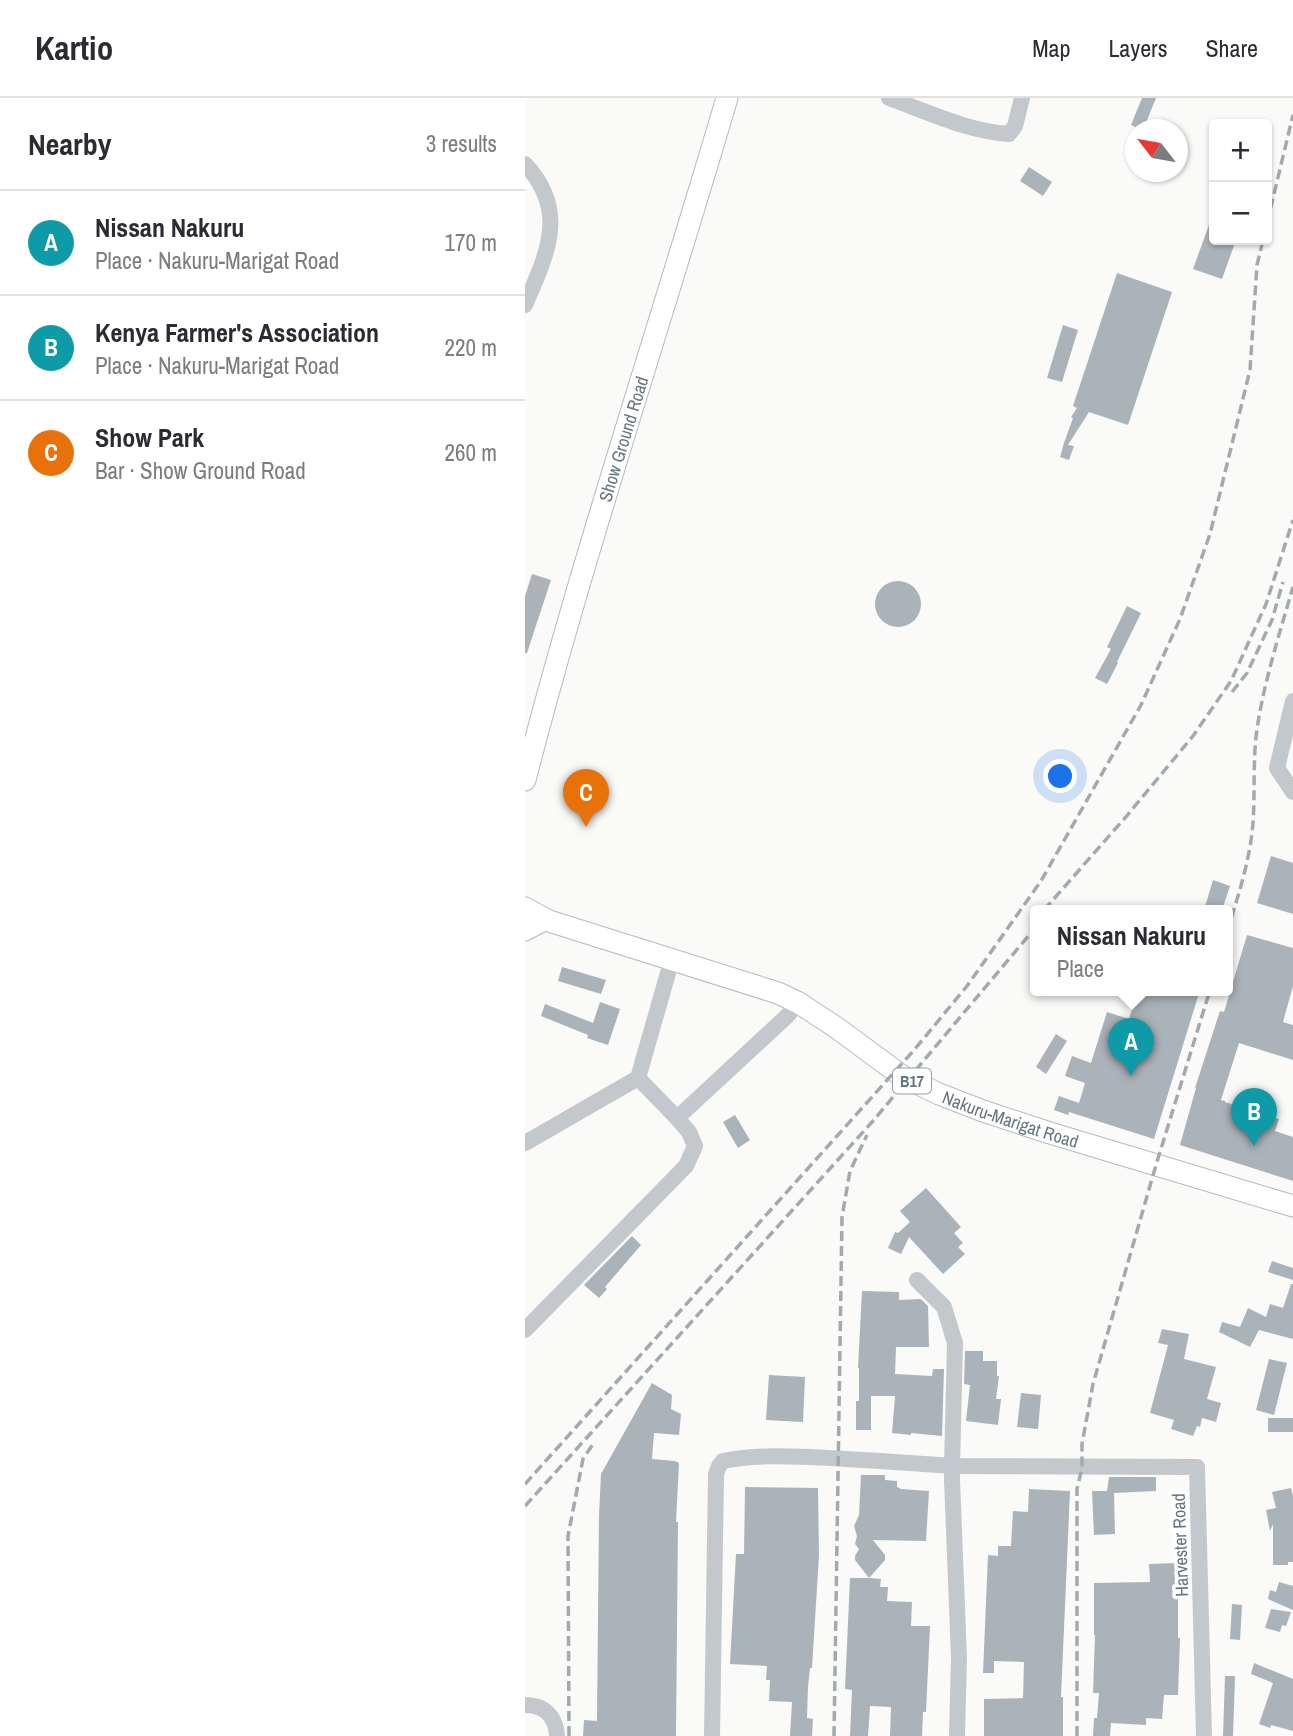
<!DOCTYPE html>
<meta charset="utf-8">
<style>
:root{--surface:#fff;--page:#f2f2f3;--text:#2b2b33;--muted:#7c7c81;--line:#e1e1e2;--accent:#e4572e}
body{margin:0;font-family:"Archivo Narrow",sans-serif;background:var(--page);color:var(--text)}
.controls{position:absolute;right:21px;top:21px;display:grid;overflow:hidden;border-radius:7px;box-shadow:0 2px 5px #0004}
.controls button{width:63px;height:63px;display:grid;place-items:center;padding:0;border:0;border-bottom:2px solid var(--line);background:var(--surface);color:var(--text);font:35px sans-serif}
.compass{position:absolute;left:600px;top:21px;width:63px;height:63px;border-radius:50%;background:var(--surface);box-shadow:0 2px 5px #0004;rotate:301deg}
.you{position:absolute;left:536px;top:679px;width:24px;height:24px;margin:-18px;border:5px solid #fff;border-radius:50%;background:#1a73e8;box-shadow:0 0 0 10px #1a73e833}
.badge{display:grid;place-items:center;width:46px;height:46px;border-radius:50%;background:var(--accent);color:#fff;font-size:23px;font-weight:700}
.pin{position:absolute;translate:-50% -58px;filter:drop-shadow(0 2px 4px #0008)}
.pin::after{content:'';position:absolute;top:37px;width:24px;height:21px;background:inherit;clip-path:polygon(0 0,100% 0,50% 100%)}
.popup{position:absolute;left:505px;top:807px;width:203px;height:91px;box-sizing:border-box;display:grid;place-content:center;border-radius:7px;background:var(--surface);filter:drop-shadow(0 2px 5px #0005);font-size:23px;white-space:nowrap;color:var(--muted)}
.popup b{font-size:26px;color:var(--text)}
.popup::after{content:'';position:absolute;left:50%;top:100%;margin-left:-14px;border:14px solid transparent;border-top-color:var(--surface)}
.list{margin:0;padding:0;list-style:none}
h2{display:flex;justify-content:space-between;align-items:center;height:91px;margin:0;padding:0 28px;font-size:30px}
h2 small{font-size:23px;font-weight:400;color:var(--muted)}
.list li{display:grid;grid-template-columns:46px 1fr auto;gap:21px;align-items:center;box-sizing:border-box;height:105px;padding:0 28px;border-top:2px solid var(--line)}
.list b{display:block;font-size:26px;white-space:nowrap}
.list p{margin:0;font-size:23px;white-space:nowrap;color:var(--muted)}
.list em{font-size:23px;font-style:normal;color:var(--muted)}
.map{position:relative;flex:none;width:768px;height:1638px;overflow:hidden}
header{display:flex;align-items:center;gap:42px;box-sizing:border-box;height:98px;padding:0 35px;background:var(--surface);border-bottom:2px solid var(--line)}
header strong{font-size:33px}
nav{display:flex;gap:38px;margin-inline-start:auto;font-size:24px}
main{display:flex}
aside{flex:1;background:var(--surface)}
.map>svg:first-child{display:block}
.building{fill:#aab3b9}
.lines{fill:none;stroke-linecap:round;stroke-linejoin:round}
.major-casing{stroke:#b5babe;stroke-width:23}
.minor{stroke:#c3c8cc;stroke-width:16}
.major{stroke:#fff;stroke-width:21}
.rail{stroke:#a2aab0;stroke-width:3.5;stroke-dasharray:10 5;stroke-linecap:butt}
.labels{text-anchor:middle;dominant-baseline:central;stroke-width:7;stroke-linejoin:round;paint-order:stroke}
.shield{fill:#fff;stroke:#939fa8;stroke-width:2}
.shield-label{font-size:16px;font-weight:bold;fill:#657683}
.street-label{font-size:18px;fill:#657683;stroke:#fff}
</style>
<header>
<strong>Kartio</strong>
<nav><a>Map</a><a>Layers</a><a>Share</a></nav>
</header>
<main>
<aside>
<h2>Nearby<small>3 results</small></h2>
<ul class="list">
<li><span class="badge" style="background:#0f9aa8">A</span><div><b>Nissan Nakuru</b><p>Place · Nakuru-Marigat Road</p></div><em>170 m</em></li>
<li><span class="badge" style="background:#0f9aa8">B</span><div><b>Kenya Farmer's Association</b><p>Place · Nakuru-Marigat Road</p></div><em>220 m</em></li>
<li><span class="badge" style="background:#e8710a">C</span><div><b>Show Park</b><p>Bar · Show Ground Road</p></div><em>260 m</em></li>
</ul>
</aside>
<div class="map">
<svg width="768" height="1638" viewBox="0 0 768 1638">
<rect width="100%" height="100%" fill="#fafaf8"/>
<g class="building">
<path d="M617,0H631L618,32L606,27Z"/>
<path d="M504,69L527,84L518,98L495,83Z"/>
<path d="M688,116H689V142H711L697,181L668,171Z"/>
<path d="M592,175L647,194L603,327L564,314L543,347L549,348L544,362L535,359L539,345L542,346L539,345L548,320L546,319L552,310L548,308Z"/>
<path d="M538,227L553,232L537,284L522,280Z"/>
<path d="M7,476L26,482L2,555H0V498Z"/>
<circle cx="373" cy="506" r="23"/>
<path d="M602,508L616,515L592,564L593,565L582,586L570,580L586,551L582,549Z"/>
<path d="M746,758L768,765V816L732,805Z"/>
<path d="M688,782L705,788L697,812H679Z"/>
<path d="M722,837L768,850V888L758,924L768,927V962L714,945L696,1002L700,1003V1004L754,1021L750,1033L768,1039V1083L655,1047L671,990H670L695,913L699,914Z"/>
<path d="M37,869L81,882L76,896L33,883Z"/>
<path d="M613,892H675L629,1041L544,1014L543,1017L529,1012L534,998L554,1005L560,985L540,978L547,958L566,965L582,914L604,921Z"/>
<path d="M75,904L95,911L83,947L62,940L63,937L16,918L20,906L68,925Z"/>
<path d="M531,936L542,943L521,976L511,969Z"/>
<path d="M210,1017L225,1042L213,1050L198,1024Z"/>
<path d="M401,1090L436,1129L429,1135L438,1145L433,1149L440,1156L418,1176L384,1139L376,1156L363,1150L370,1134L373,1135L385,1124L375,1113Z"/>
<path d="M107,1138L116,1147L80,1189L82,1191L74,1200L59,1187Z"/>
<path d="M747,1163L768,1170V1182L743,1174Z"/>
<path d="M766,1186H768V1241L734,1232L725,1249L694,1234L697,1224L715,1229L723,1210L741,1219L745,1206L758,1210Z"/>
<path d="M337,1193L374,1194V1202L396,1201L403,1208L404,1249H371L370,1276L407,1278L408,1271H419L417,1338L386,1335V1337L367,1335L370,1298H346V1332H331V1303H334V1270H333Z"/>
<path d="M637,1231L664,1236L659,1261L691,1269L682,1301L696,1305L691,1324L677,1320L675,1329L672,1328L668,1338L646,1331L649,1322L625,1315L643,1247L633,1245Z"/>
<path d="M440,1253H458V1263H472V1278H474L471,1301H476L473,1327L441,1323L445,1287L439,1286Z"/>
<path d="M744,1261L762,1265L749,1317L731,1312Z"/>
<path d="M244,1277L280,1279L278,1324L241,1322Z"/>
<path d="M127,1285L147,1297L146,1311L156,1316L154,1337L129,1335L127,1361L150,1363L154,1365L151,1424H153L151,1638H58L59,1622L72,1623L74,1417L76,1376Z"/>
<path d="M496,1295L516,1297L513,1331L492,1329Z"/>
<rect x="743" y="1320" width="25" height="14"/>
<path d="M336,1377H360V1382L372,1383V1389L376,1391L404,1393L401,1443L348,1442L360,1457V1462L344,1480L356,1481L355,1489H363L362,1503L387,1504L386,1528H405L401,1614H398L397,1638H365L366,1609L345,1608L343,1638H325L327,1592L320,1591L325,1480H344L330,1462V1458L334,1451L330,1446L332,1438L329,1428L334,1417Z"/>
<path d="M584,1379H631V1393L589,1395L590,1436L569,1437L567,1393H582Z"/>
<path d="M220,1389L293,1390L294,1457L287,1570H285L283,1589L282,1620L288,1621L287,1638H265L267,1604L244,1603L245,1582H241L242,1568L205,1566L211,1456H219Z"/>
<path d="M766,1390L768,1398V1464H763V1467H748V1426L745,1433L741,1412L751,1410L747,1394Z"/>
<path d="M504,1391L545,1393L536,1599H538V1638H459V1601L498,1600L499,1564L469,1563V1575H458L463,1457L473,1458V1448H486L488,1413L503,1414Z"/>
<path d="M653,1465V1540H655L653,1597H639L637,1621L621,1620V1627L586,1625L585,1638H568L569,1620H572L574,1595H568L570,1537H569V1485L625,1484L624,1466Z"/>
<path d="M754,1484L768,1488V1512L743,1501L745,1492L751,1494Z"/>
<path d="M707,1506L717,1507L715,1542L705,1541Z"/>
<path d="M746,1511L766,1514L761,1528L757,1527L755,1534L740,1530Z"/>
<path d="M729,1565L768,1581V1633L746,1627L745,1630L734,1626L748,1585L726,1576Z"/>
<path d="M700,1578H710L708,1638H698Z"/>
</g>
<g class="lines">
<g class="major-casing">
<g id="major">
<path id="s1" d="M0,682C59,453 135,228 202,0"/>
<path id="s2" d="M0,810L24,823L253,895L274,905L312,930L377,978L414,996L458,1013L525,1035L768,1108"/>
<path d="M0,832L17,823"/>
</g>
</g>
<g class="minor">
<path d="M364,0C403,14 442,33 484,36L490,28L497,0"/>
<path d="M0,66C44,113 22,156 0,207"/>
<path d="M768,603L752,670L768,694"/>
<path d="M113,980L152,1020"/>
<path d="M0,1045L113,980L147,861"/>
<path d="M392,1182L419,1209L430,1245L427,1368L672,1369L679,1638"/>
<path d="M0,1232L161,1068L170,1048L164,1034L152,1020L260,920L274,905"/>
<path d="M0,1607C20,1607 31,1619 32,1638"/>
<path d="M187,1638L191,1376L194,1368L198,1363C227,1357 256,1358 285,1359C333,1361 380,1365 427,1368V1382L434,1560L432,1638"/>
</g>
<use href="#major" class="major"/>
<g class="rail">
<path d="M742,125L768,17"/>
<path d="M707,594L722,575L747,522L758,484"/>
<path d="M519,812L600,720L668,638L706,583L741,506L768,422"/>
<path d="M702,834C713,798 725,763 728,725C730,696 728,668 731,639C737,590 754,537 768,489"/>
<path d="M0,1386L390,951L442,888L516,783L616,607L655,521L685,436L725,272L732,167L738,142"/>
<path d="M0,1408L348,1023L510,830"/>
<path d="M44,1638L43,1438L58,1361L70,1343"/>
<path d="M309,1638L317,1119L325,1073L342,1037"/>
<path d="M552,1638V1391L557,1370V1346L568,1286L631,1067L685,892"/>
</g>
</g>
<g class="labels">
<rect class="shield" x="368" y="970.5" width="38" height="25" rx="5"/>
<g class="shield-label">
<text x="387" y="983">B17</text>
</g>
<g class="street-label">
<text stroke="none"><textPath href="#s1" startOffset="355">Show Ground Road</textPath></text>
<text stroke="none"><textPath href="#s2" startOffset="534">Nakuru-Marigat Road</textPath></text>
<text transform="translate(655 1447) rotate(-92)">Harvester Road</text>
</g>
</g>
</svg>
<div class="controls">
<button>+</button>
<button>−</button>
</div>
<svg class="compass" viewBox="-18 -18 36 36"><path d="M0-13l5 13h-10z" fill="#e53935"/><path d="M0 13l5-13h-10z" fill="#7c7c81"/></svg>
<div class="you"></div>
<div class="pin badge" style="left:606px;top:978px;background:#0f9aa8">A</div>
<div class="popup"><b>Nissan Nakuru</b>Place</div>
<div class="pin badge" style="left:729px;top:1048px;background:#0f9aa8">B</div>
<div class="pin badge" style="left:61px;top:729px;background:#e8710a">C</div>
</div>
</main>
